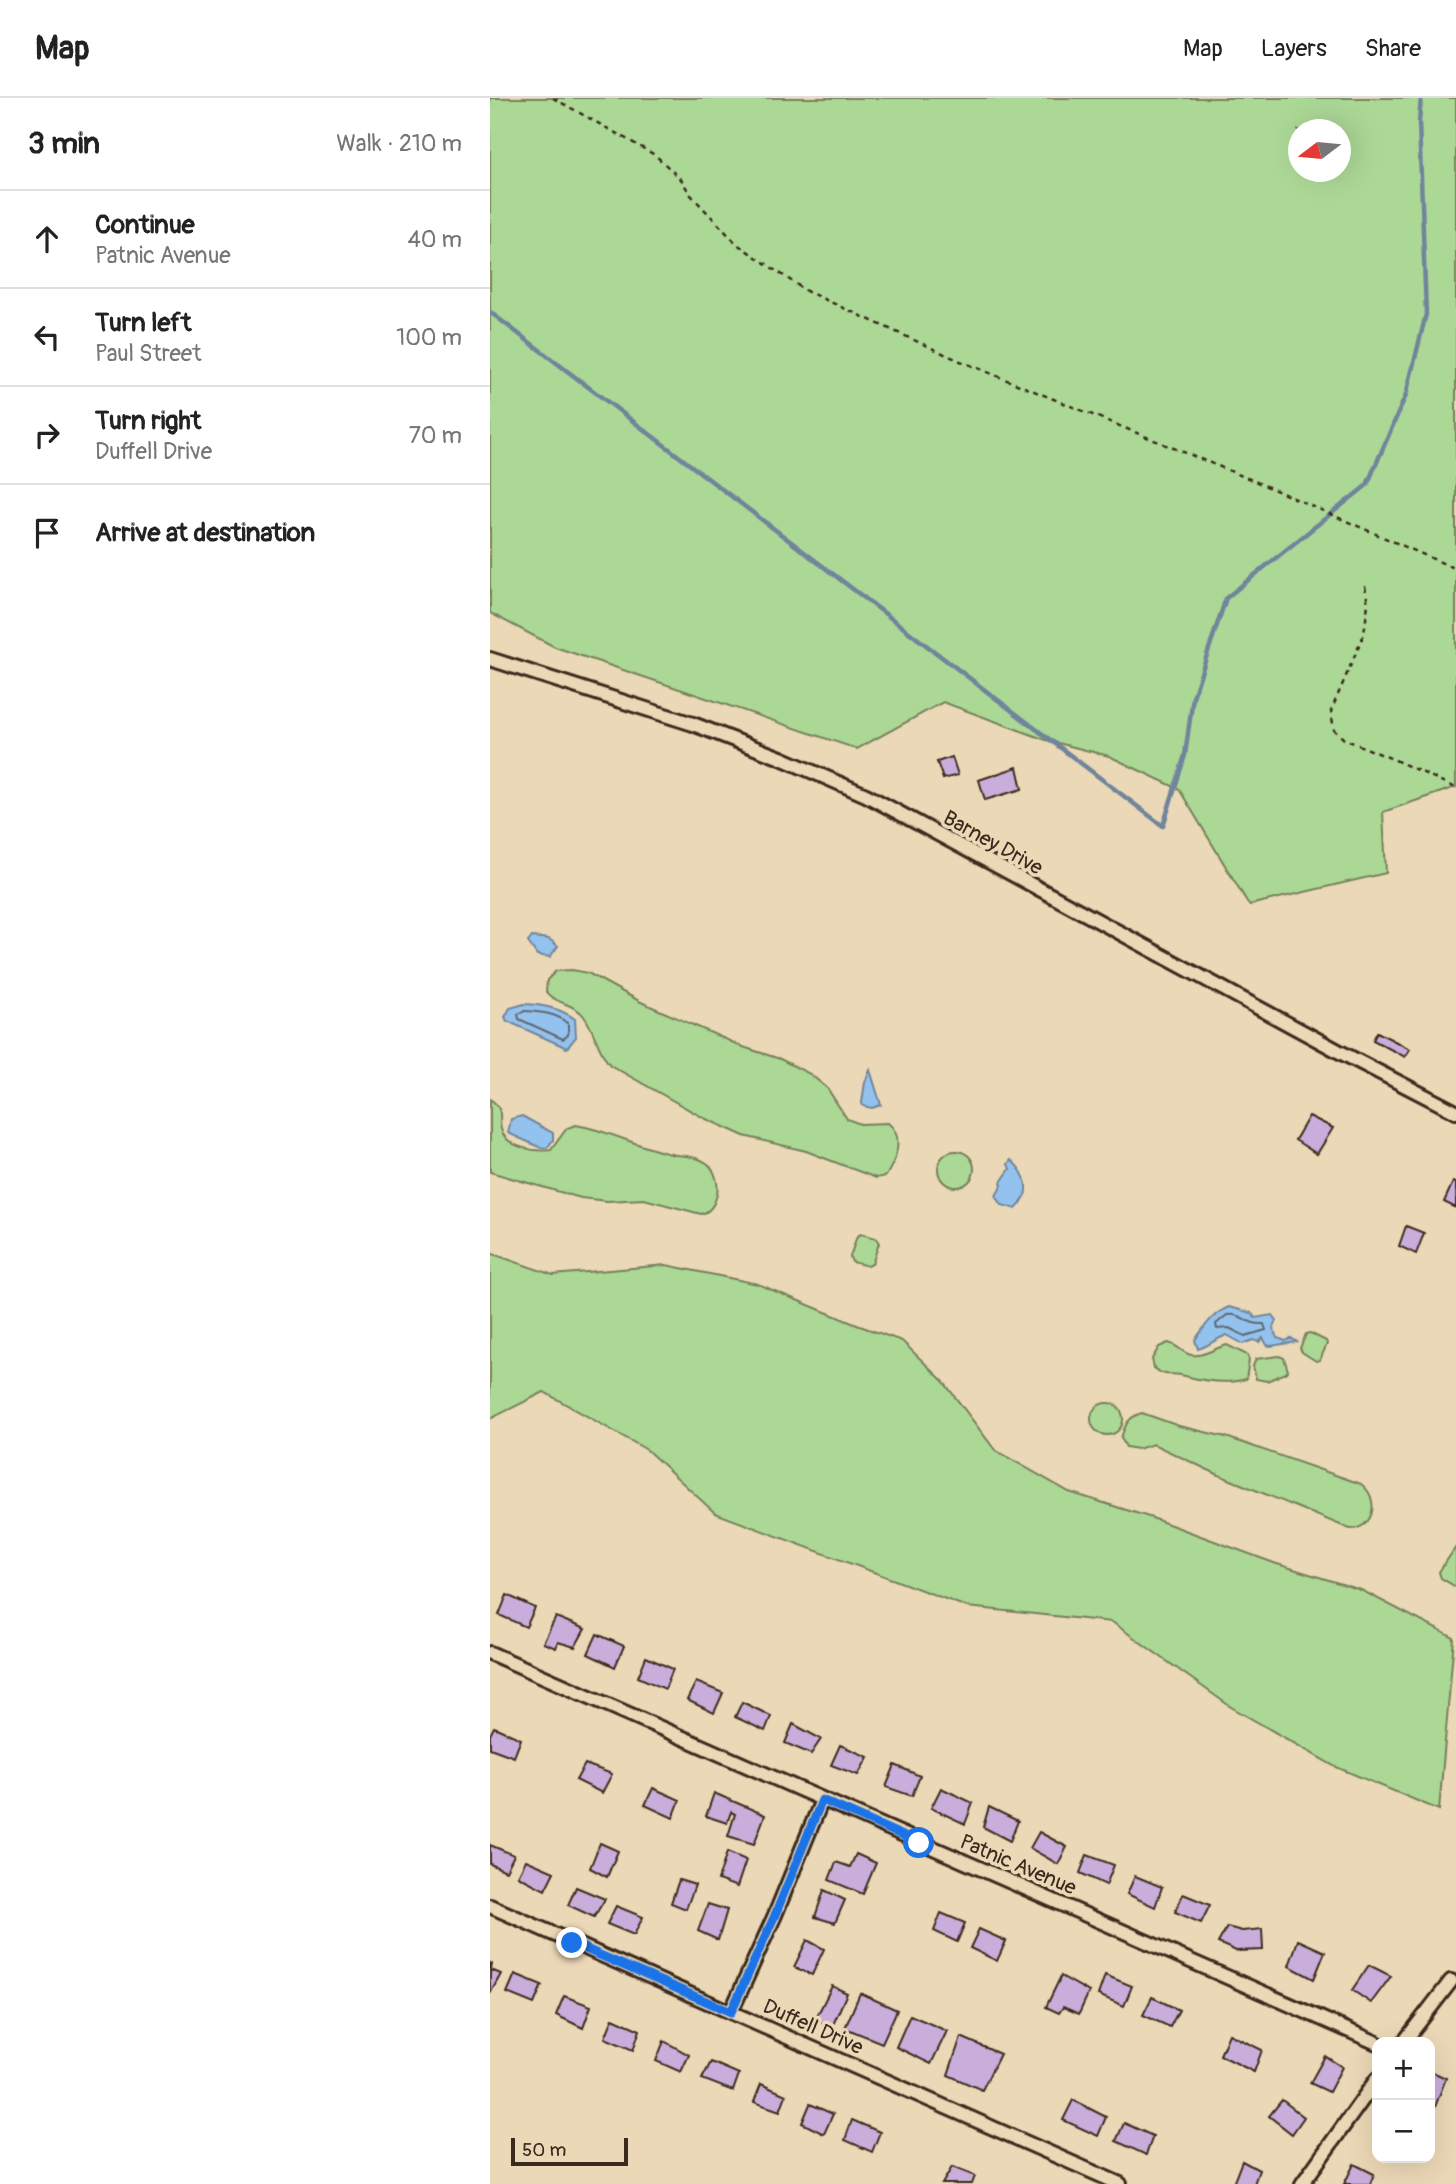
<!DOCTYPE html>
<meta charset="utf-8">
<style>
:root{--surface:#fff;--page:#f6f6f6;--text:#222;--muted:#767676;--line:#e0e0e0}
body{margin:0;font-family:Pangolin,sans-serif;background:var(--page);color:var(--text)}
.controls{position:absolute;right:21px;bottom:21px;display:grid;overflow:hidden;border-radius:14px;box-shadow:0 7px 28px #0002}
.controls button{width:63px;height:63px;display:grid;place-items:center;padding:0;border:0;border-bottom:2px solid var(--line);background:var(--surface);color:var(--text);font:35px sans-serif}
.compass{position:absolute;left:798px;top:21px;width:63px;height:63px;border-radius:50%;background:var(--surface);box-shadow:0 7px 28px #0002;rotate:254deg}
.scale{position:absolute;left:21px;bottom:18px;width:117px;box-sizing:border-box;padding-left:7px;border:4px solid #3b2a1e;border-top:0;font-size:19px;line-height:24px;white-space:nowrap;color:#3b2a1e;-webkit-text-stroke:5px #ebd8b6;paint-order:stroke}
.stop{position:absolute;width:21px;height:21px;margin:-16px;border:5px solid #1a73e8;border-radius:50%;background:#fff}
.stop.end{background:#1a73e8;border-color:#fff;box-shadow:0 2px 7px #0008}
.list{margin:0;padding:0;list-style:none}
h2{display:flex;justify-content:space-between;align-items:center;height:91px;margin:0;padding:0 28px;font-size:30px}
h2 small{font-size:23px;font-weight:400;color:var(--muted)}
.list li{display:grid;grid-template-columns:46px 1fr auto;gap:21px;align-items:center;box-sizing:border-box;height:98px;padding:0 28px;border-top:2px solid var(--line)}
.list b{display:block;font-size:26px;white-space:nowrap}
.list p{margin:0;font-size:23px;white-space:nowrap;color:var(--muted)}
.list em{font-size:23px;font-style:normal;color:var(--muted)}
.icon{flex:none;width:38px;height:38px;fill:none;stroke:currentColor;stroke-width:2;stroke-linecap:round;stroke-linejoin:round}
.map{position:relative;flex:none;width:966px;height:2086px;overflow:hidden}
header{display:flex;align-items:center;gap:42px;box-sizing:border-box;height:98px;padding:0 35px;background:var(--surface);border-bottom:2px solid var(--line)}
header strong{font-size:33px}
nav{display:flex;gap:38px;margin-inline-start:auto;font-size:24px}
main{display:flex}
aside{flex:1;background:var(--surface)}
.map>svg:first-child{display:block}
.green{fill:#acd896;stroke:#74815a;stroke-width:2;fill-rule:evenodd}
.water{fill:#94c2ee;stroke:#70859b;stroke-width:2}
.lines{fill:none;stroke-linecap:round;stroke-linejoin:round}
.shore{stroke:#5f6771;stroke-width:2}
.stream{stroke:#70859b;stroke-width:4.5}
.building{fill:#c9aedc;stroke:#3b2a1e;stroke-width:2}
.minor-casing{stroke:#3b2a1e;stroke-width:18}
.path{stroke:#3b2a1e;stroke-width:2.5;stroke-dasharray:5 5;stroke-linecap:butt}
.minor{stroke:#ebd8b6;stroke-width:12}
.route{stroke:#1a73e8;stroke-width:9}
.labels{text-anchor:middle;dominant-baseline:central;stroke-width:7;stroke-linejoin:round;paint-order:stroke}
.street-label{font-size:21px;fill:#3b2a1e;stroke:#ebd8b6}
</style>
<header>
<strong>Map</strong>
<nav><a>Map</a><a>Layers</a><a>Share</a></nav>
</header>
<main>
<aside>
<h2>3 min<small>Walk · 210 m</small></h2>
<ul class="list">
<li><svg class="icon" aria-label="ahead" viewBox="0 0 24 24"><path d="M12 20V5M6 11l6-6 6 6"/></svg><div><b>Continue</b><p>Patnic Avenue</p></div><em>40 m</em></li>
<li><svg class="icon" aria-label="left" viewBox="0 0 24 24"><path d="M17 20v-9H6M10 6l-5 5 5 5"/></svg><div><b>Turn left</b><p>Paul Street</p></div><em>100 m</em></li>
<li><svg class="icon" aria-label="right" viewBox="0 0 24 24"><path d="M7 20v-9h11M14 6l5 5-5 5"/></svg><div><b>Turn right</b><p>Duffell Drive</p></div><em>70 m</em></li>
<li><svg class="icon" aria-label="arrive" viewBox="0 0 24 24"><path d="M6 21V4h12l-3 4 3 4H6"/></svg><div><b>Arrive at destination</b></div></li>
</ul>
</aside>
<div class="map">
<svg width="966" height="2086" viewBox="0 0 966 2086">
<rect width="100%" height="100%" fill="#ebd8b6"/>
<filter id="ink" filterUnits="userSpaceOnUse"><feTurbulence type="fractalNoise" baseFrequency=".0143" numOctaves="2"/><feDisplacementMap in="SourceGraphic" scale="14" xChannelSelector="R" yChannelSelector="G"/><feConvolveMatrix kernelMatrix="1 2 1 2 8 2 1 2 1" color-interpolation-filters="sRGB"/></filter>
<g filter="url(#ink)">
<g class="green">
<path d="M0,0H966V689L893,714L896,775L759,807L689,691L619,658L556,642L453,604L367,651L65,549L0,515ZM808,32H850V74H808Z"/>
<path d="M82,872L98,875L151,904L253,949L290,961L320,976L337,990L357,1021L370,1026L398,1025C415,1038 406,1062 396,1078L386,1080L316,1053L254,1038L214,1020L120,967C106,950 105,932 93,917C84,905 65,906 56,894L57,882L66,873Z"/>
<path d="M0,1001C15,1012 8,1016 11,1031C16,1050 45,1054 61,1052L77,1030L86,1027C121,1033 152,1051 186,1057C197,1058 209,1059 218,1066C225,1072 229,1086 227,1096C225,1105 220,1114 211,1116L154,1101L117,1103L91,1100L0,1074Z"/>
<circle cx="466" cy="1071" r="18"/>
<path d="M371,1136L386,1140L389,1145L382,1166L378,1168L362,1164L360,1159L367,1138Z"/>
<path d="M0,1155L63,1177L176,1167L268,1186L367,1227L412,1243L453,1283L505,1352L579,1394L662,1420L784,1465L871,1492L964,1540L949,1712L844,1668L741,1609L622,1524L477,1509L225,1415L157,1352L54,1294L0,1321Z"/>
<path d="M820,1235L836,1243L837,1246L830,1262L826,1263L812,1254L810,1250L816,1236Z"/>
<path d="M678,1245C688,1247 690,1253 698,1256C711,1261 724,1250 737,1247L757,1257L759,1262L756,1281C736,1287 714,1283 695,1278C682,1274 675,1280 664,1270L662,1261L669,1249Z"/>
<path d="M789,1258L794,1260L798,1273L796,1275L777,1283L766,1281L763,1268L766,1261Z"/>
<circle cx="617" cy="1321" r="16"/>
<path d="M652,1315L689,1328L736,1339L871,1386C890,1400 885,1431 860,1431L729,1377L663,1346L648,1351L636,1349L631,1340C635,1327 638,1319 652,1315Z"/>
<path d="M966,1449V1489L951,1480L949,1474Z"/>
</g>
<g class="water">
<path d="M42,839L59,841L68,848L60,859L47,857L38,844Z"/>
<path d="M34,906C53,907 70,910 85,921L86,939L77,950L17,923L15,919L20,910Z"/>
<path d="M380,972L391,1007L382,1010L373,1008L372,1005L375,984Z"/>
<path d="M32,1018L63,1035V1042L57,1050L49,1049L18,1035L21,1021Z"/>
<path d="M521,1062C537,1076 543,1095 526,1111L512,1107L506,1098L512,1087L511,1084L520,1071L518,1066Z"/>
<path d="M739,1209L762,1215L765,1220L782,1217L786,1222L783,1230L787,1240L796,1243L801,1240L807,1244L780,1248L777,1247L773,1240L769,1244L763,1242L753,1246L737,1237C725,1241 719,1248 708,1251L705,1242C715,1228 722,1216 739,1209Z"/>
</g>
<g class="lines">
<g class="shore">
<path d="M35,913C50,914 67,915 78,926V937L73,941L29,921L28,916Z"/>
<path d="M737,1217C754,1215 755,1227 774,1226L776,1232L755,1238L739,1230L727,1231L726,1226Z"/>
</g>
<path class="stream" d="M0,214L673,728L695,657L703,599L736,500L877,387L916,297L936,216L929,24L931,0"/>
</g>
<g class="building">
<path d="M462,659L468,677L453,681L447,664Z"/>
<path d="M527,669L532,691L495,702L489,682Z"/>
<path d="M887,934L920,951L915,959L883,942Z"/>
<path d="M819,1018L843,1030L827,1056L805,1042Z"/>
<path d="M963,1084L966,1085V1110L954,1104Z"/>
<path d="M916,1128L934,1135L926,1156L909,1148Z"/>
<path d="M17,1497L45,1510L36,1529L9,1517Z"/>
<path d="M66,1519L95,1531L85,1549L68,1544L66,1550L53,1545Z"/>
<path d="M107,1536L134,1548L125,1569L98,1556Z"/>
<path d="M156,1559L183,1571L175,1591L148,1579Z"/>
<path d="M206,1584L233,1595L224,1615L197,1602Z"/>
<path d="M252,1604L281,1618L275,1633L245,1619Z"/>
<path d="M303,1626L331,1641L321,1656L295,1645Z"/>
<path d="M4,1629L31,1641L24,1659L0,1650V1637Z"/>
<path d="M350,1647L378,1659L368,1677L341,1667Z"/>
<path d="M95,1666L122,1676L112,1695L86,1682Z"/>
<path d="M405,1667L430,1678L422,1698L396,1689Z"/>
<path d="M163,1690L190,1702L183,1720L155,1707Z"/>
<path d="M451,1690L483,1705L475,1726L441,1710Z"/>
<path d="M224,1695L275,1717L264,1746L238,1738L245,1716L241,1714L237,1725L216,1718Z"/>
<path d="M499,1709L528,1723L520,1743L493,1729Z"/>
<path d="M549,1734L577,1749L568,1766L540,1750Z"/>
<path d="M110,1745L128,1753L117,1779L100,1770Z"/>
<path d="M0,1747L24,1757L16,1773L0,1766Z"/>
<path d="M237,1754L256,1762L247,1789L228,1782Z"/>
<path d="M366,1756L386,1765L373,1796L339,1782L346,1764L360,1769Z"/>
<path d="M597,1757L624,1767L616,1787L590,1775Z"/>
<path d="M36,1762L64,1774L55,1792L28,1778Z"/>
<path d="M645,1778L672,1789L665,1809L637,1796Z"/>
<path d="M189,1782L205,1787L196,1811L181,1805Z"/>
<path d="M86,1789L115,1801L104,1819L78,1807Z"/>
<path d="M334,1792L355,1802L345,1825L325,1819Z"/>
<path d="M693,1796L720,1807L711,1825L685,1814Z"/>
<path d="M218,1806L237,1812L228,1842L208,1833Z"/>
<path d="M126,1808L153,1819L144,1837L117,1826Z"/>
<path d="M451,1815L475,1825L467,1844L444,1833Z"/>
<path d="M737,1829L752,1833L772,1831L773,1852L746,1853L728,1845Z"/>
<path d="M489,1831L516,1843L507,1863L480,1850Z"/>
<path d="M317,1842L334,1851L322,1877L304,1869Z"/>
<path d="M808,1842L835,1854L824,1881L799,1868Z"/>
<path d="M0,1865L2,1866L1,1872L11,1876L0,1896Z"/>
<path d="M879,1867L901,1878L881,1905L862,1892Z"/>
<path d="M25,1876L52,1887L44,1906L17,1895Z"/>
<path d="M615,1877L642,1888L634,1908L608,1897Z"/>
<path d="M571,1878L599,1894L589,1916L573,1909L569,1915L556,1909Z"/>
<path d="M342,1888L357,1895L342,1929L325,1922Z"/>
<path d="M370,1895L407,1912L392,1945L355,1930Z"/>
<path d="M74,1898L101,1908L93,1930L66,1917Z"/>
<path d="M662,1899L689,1912L680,1929L653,1917Z"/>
<path d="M420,1917L457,1933L441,1966L406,1949Z"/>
<path d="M123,1920L150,1932L143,1952L115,1940Z"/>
<path d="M739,1936L772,1952L764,1974L730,1957Z"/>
<path d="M471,1939L510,1956L492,1992L458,1977Z"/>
<path d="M174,1943L199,1957L191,1974L166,1963Z"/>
<path d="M835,1958L852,1969L839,1994L820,1985Z"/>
<path d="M221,1964L249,1976L243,1993L212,1981Z"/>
<path d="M940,1973L956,1980L945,2009L940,2007Z"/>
<path d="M271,1986L296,1997L290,2013L264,2004Z"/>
<path d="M583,2002L616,2019L608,2038L573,2022Z"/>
<path d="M792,2002L814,2019L802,2036L779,2018Z"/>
<path d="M320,2006L343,2016L334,2036L312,2025Z"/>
<path d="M362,2022L390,2034L382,2054L355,2042Z"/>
<path d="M634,2025L663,2038L656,2057L626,2043Z"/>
<path d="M752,2063L769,2072L764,2086H743Z"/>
<path d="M864,2066L884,2076L880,2086H854Z"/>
<path d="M462,2069L485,2078L482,2086H452Z"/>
</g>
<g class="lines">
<g class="minor-casing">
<g id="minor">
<path d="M0,561L203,626L291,660L376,697L850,954L966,1014"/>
<path d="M0,1555L887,1945"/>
<path d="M0,1808L630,2086"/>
<path d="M241,1914L285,1817L332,1702"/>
<path d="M914,1944L961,1883"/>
<path d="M812,2086L887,1981"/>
</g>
</g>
<g class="path">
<path d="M63,0L165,57L191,81L200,96L247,146L316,193L468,262L762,382L966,471"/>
<path d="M875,488L878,506L874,536L841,613L844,632L854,641L905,662L966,690"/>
</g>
<use href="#minor" class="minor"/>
</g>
</g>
<g class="lines" filter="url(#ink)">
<path class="route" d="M82,1845L241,1914L285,1817L332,1702L429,1745"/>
</g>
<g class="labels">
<g class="street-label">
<text transform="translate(503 745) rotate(29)">Barney Drive</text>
<text transform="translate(528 1767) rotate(23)">Patnic Avenue</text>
<text transform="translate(323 1929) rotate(24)">Duffell Drive</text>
</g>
</g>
</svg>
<div class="controls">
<button>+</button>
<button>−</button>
</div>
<svg class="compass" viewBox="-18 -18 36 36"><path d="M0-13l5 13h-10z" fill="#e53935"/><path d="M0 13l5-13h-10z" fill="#767676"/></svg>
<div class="scale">50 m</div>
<div class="stop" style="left:429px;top:1745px"></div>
<div class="stop end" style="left:82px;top:1845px"></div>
</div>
</main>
